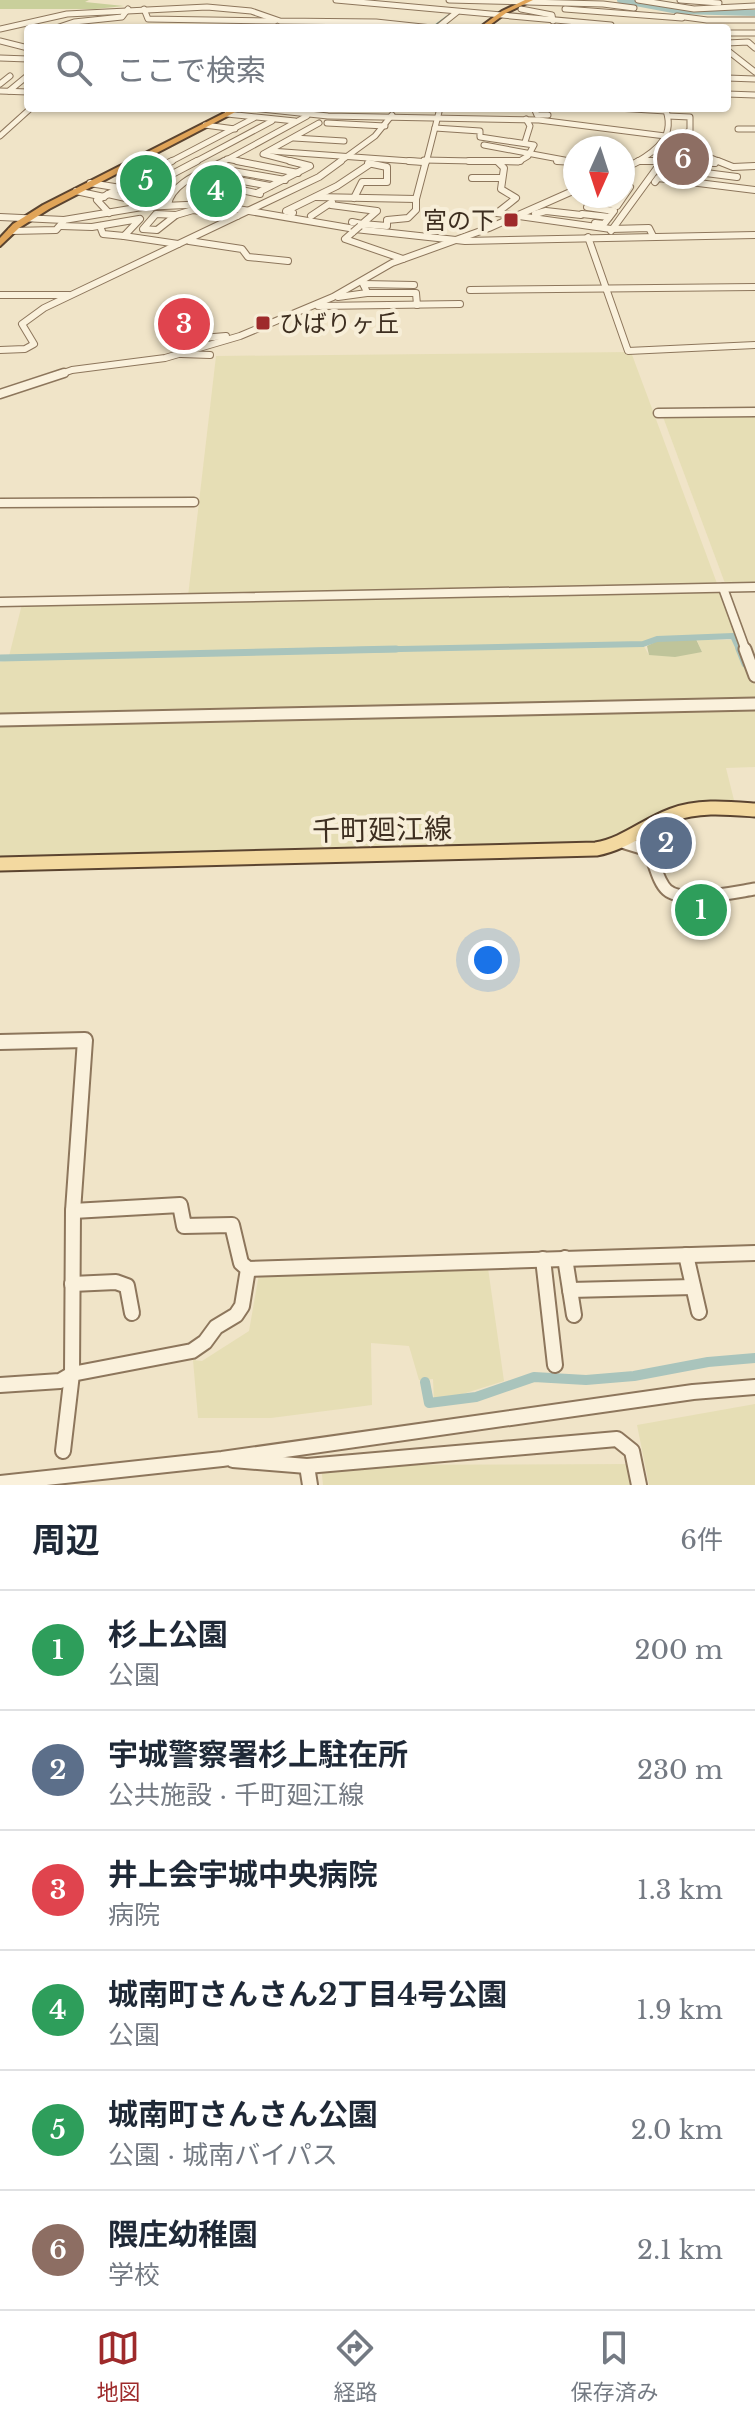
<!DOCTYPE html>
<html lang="ja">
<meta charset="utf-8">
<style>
:root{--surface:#fff;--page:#f2f2f3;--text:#1f2937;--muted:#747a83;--line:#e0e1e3;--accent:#9e2a2b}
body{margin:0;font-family:"Libre Baskerville","Noto Sans JP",serif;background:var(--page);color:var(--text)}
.compass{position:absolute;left:563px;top:136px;width:72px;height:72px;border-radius:50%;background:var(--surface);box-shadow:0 2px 6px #0004;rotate:183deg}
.you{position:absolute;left:488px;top:960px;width:28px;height:28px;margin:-20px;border:6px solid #fff;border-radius:50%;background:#1a73e8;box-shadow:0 0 0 12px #1a73e833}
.badge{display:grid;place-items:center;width:52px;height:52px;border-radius:50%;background:var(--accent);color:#fff;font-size:26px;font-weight:700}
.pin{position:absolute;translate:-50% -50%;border:4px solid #fff;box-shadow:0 2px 8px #0006}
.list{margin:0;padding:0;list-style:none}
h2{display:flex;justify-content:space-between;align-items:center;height:104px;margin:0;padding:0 32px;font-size:34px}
h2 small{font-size:26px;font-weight:400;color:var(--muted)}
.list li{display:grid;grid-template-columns:52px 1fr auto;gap:24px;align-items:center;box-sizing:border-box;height:120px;padding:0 32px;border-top:2px solid var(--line)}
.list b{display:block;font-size:30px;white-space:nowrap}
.list p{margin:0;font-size:26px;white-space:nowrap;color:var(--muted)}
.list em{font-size:26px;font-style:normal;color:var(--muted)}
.icon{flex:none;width:44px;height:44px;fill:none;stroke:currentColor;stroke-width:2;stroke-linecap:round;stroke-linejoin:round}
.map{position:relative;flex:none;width:755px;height:1485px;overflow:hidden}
.search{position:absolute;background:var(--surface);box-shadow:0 2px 6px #0004;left:24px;right:24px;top:24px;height:88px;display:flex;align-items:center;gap:20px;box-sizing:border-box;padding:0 28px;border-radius:8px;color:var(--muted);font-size:30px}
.sheet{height:824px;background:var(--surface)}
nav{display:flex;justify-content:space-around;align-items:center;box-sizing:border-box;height:112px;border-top:2px solid var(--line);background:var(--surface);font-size:22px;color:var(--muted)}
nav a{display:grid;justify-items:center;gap:4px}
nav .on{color:var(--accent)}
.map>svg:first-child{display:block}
.farmland{fill:#e6deb5}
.green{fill:#c9cf9b}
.cemetery{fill:#bfc49a}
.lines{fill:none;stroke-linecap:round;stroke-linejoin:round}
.stream{stroke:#6f938a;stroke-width:2}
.canal-far2{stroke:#a9c4bc;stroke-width:6}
.canal-far1{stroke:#a9c4bc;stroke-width:7}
.canal{stroke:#a9c4bc;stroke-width:10}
.river{stroke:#a9c4bc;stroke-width:6}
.minor-far4-casing{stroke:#8d765c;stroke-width:7}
.minor-far3-casing{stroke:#8d765c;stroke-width:8}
.minor-far2-casing{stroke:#8d765c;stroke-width:11}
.minor-far1-casing{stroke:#8d765c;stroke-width:15}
.minor-casing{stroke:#8d765c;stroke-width:18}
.major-casing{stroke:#5b4430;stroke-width:17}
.highway-casing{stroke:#5b4430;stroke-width:4}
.minor-far4{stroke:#faf1dc;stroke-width:5}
.minor-far3{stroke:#faf1dc;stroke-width:6}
.minor-far2{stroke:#faf1dc;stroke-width:8}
.minor-far1{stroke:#faf1dc;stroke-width:11}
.minor{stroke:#faf1dc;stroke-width:14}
.major{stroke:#f3d9a0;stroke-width:13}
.highway{fill:#e0a458;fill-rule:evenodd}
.minor-bridge-casing{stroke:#8d765c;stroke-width:8;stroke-linecap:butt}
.minor-bridge{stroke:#faf1dc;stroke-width:6}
.poi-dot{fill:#9e2a2b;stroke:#f7eed8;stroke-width:3}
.labels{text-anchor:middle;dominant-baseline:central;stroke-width:8;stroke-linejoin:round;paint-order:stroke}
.far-poi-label{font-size:24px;fill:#3d2e20;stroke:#f7eed8;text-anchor:end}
.street-label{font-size:28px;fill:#3d2e20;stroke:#f7eed8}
</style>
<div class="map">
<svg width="755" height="1485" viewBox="0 0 755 1485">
<rect width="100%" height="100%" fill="#f0e4c8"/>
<g class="farmland">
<path d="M631,352L718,586L188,596L216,356Z"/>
<path d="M755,415V586H726L663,417Z"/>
<path d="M721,591L737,636L656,637L642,643L649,655L702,652L697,640H734L743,666L748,667L755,686V701L0,717V662L8,660L22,604Z"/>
<path d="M755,708V767L726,768L736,808L700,807L605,845L0,858V724Z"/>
<path d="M488,1268L504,1381L434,1403L433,1379L419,1380L409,1346L371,1343L372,1405L271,1418H198L193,1360L202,1361L249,1331L259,1274Z"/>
<path d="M755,1404V1485H649L637,1425Z"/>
<path d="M636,1464L641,1485H323L321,1465Z"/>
</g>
<g class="green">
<path d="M0,0H89L85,2L124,6L95,9H0Z"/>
<path d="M716,896L726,918L685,923L676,901Z"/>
</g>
<path class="cemetery" d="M696,639L702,652L675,657L649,655L647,646L659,640Z"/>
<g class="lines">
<path class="stream" d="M433,27L453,12"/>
<path class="canal-far2" d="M304,651L643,644L657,639L733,636L740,651"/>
<g class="canal-far1">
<path d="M739,649L745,664L754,663"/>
<path d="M0,658L396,649"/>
</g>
<path class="canal" d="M425,1382L429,1403L476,1397L534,1377L586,1380L634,1376L708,1362L755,1358"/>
<path class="river" d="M620,0L678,11L755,13"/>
<g class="minor-far4-casing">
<g id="minor-far4">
<path d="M336,0L611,25"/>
<path d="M449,0L603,4L634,8"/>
<path d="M638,0L694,9L755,6"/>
<path d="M680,0L719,3"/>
<path d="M144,9L148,19L275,21"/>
<path d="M521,9L552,15L553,21"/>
<path d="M565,9L682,18"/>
<path d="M677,16L707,20H755"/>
<path d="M56,28L74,22L122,17L128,9"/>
<path d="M437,28L457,12"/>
<path d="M0,29L67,14L207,7L251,11L280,21L376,22L432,28"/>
<path d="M727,33H755"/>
<path d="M0,41L28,48"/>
<path d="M727,43L748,42L755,48"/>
<path d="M727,50L755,72"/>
<path d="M0,58L28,59"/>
<path d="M727,78L755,79"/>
<path d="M0,84L10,76"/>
<path d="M0,91L28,92"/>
<path d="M9,91L26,77"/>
<path d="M727,94L755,95"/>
<path d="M252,108L328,116L539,120L665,136"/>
<path d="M534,108L537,115H548"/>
<path d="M540,108H562"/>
<path d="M617,108L666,111"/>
<path d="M227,114L295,121"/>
<path d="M327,123L385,126"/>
<path d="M205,125L235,129"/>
<path d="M738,129H755"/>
<path d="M0,136L31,108"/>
<path d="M294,138L344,141"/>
<path d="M525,142L530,126L526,119"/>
<path d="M484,145L575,162"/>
<path d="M658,147L699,153L723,163"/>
<path d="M270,151L424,162"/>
<path d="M137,159L152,163"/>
<path d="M227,159L247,163"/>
<path d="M424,160L518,162L528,156L534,145L480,137V131L435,128"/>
<path d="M669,160L714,163"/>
<path d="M639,161H662L661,163"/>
<path d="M662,161L669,160L677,141L690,130V117L668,116"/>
<path d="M168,163L254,118"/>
<path d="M193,163L272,121"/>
<path d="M221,163L307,116"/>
<path d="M298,163L263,154L319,123"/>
<path d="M338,163L375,136L392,115"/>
<path d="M426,163L440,108"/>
<path d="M635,163C658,150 676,135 665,108"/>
</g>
</g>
<g class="minor-far3-casing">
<g id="minor-far3">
<path d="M145,161L164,166"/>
<path d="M237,161L298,173"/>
<path d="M409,161L424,162"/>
<path d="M469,161H520"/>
<path d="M557,161L575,162"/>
<path d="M684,161L715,163"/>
<path d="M718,161L733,167L755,166"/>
<path d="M498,162L504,168L501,189L516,198L497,213L611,229L649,228L653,236"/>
<path d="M623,169L639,161"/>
<path d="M698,172L737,177"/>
<path d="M222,177L270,186"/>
<path d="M472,178H502"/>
<path d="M655,182L658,178L755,190"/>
<path d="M90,183L169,196"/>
<path d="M209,183L260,194"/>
<path d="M76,191L104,197"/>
<path d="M257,193L310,166L290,161"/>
<path d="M108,194L130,199"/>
<path d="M144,194L161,180L197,161"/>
<path d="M583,196L617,206L630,187L623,185"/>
<path d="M316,197L416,199V210L408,218L387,220V226L362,224"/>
<path d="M354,198L362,182H387V167L368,163"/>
<path d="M416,199L426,161"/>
<path d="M168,205C171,182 206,171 224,161"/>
<path d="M331,205L377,211L362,224L352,222"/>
<path d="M226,206L235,198L195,194L233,171L285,180"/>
<path d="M587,207L614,211L604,224L595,223"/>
<path d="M109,213L97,200L172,161"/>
<path d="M293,213L286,211L337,186L370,164"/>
<path d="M156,214L176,215L157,230L143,229Z"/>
<path d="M535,214L546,211L581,215"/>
<path d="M582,214L609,217"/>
<path d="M176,215L193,210L237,216"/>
<path d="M311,216L332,202"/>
<path d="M0,217L64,220L142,207L208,204L355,229L465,241L755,235"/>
<path d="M61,226L92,227L139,219"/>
<path d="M100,226L103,234L124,236L140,219"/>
<path d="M11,231L56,230L63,222"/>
<path d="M611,231L662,161H639"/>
<path d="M353,232L345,239L403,259"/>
<path d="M124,236L178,244"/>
<path d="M588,237L628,351L755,345"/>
<path d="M189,241L242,249L248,257L288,261"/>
<path d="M366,290L363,284L414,285"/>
<path d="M470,290L755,287"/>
<path d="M0,295H69"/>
<path d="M338,297L367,293H416L417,305"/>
<path d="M318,306L460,304"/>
<path d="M196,331L181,346V354L210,355"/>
<path d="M190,339L226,336"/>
<path d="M0,350L25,349L34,344L22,324L44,308L319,177L341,161"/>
<path d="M58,375L72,370L165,358L240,336L333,297L392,263L489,228L575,190"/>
</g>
</g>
<g class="minor-far2-casing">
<g id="minor-far2">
<path d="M0,394L64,373"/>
<path d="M658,413L755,412"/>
<path d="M0,503L194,502"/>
<path d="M723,588L746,651"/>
<path d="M0,602L755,587"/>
</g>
</g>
<g class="minor-far1-casing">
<g id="minor-far1">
<path d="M745,649L755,676"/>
<path d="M0,720L755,704"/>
<path d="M625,843L648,850C655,862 657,881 667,890C683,904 735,892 755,889"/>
</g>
</g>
<g class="minor-casing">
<g id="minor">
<path d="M0,1042L85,1040L73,1211L72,1374L63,1451"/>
<path d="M686,1255L699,1312"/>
<path d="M565,1258L574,1315"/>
<path d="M543,1259L555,1365"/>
<path d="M248,1269L755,1253"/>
<path d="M72,1284L116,1282L127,1286L132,1313"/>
<path d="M570,1290L693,1287"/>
<path d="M0,1385L60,1381L72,1374L192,1351L205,1342L216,1327L236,1315L242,1306L248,1269L241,1263L232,1225L184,1226L180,1205L73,1211"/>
<path d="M233,1460L307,1466L617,1439L632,1451L639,1485"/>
<path d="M307,1466L310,1485"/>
<path d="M0,1483L222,1459L693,1392L755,1387"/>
</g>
</g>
<g class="major-casing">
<path id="major" d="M0,864L596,849C625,844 645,825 672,815C698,805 728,808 755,810"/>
</g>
<g class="highway-casing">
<g id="highway">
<path d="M525,0H533L506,13L486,28H479L502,11Z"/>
<path d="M234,108H243L49,209L19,228L0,246V238L13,224L43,205Z"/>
</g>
</g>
<use href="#minor-far4" class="minor-far4"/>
<use href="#minor-far3" class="minor-far3"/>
<use href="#minor-far2" class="minor-far2"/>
<use href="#minor-far1" class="minor-far1"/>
<use href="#minor" class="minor"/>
<use href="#major" class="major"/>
<use href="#highway" class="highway"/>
<g class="minor-bridge-casing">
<path id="minor-bridge" d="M353,232L360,226"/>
</g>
<use href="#minor-bridge" class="minor-bridge"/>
</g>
<g class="poi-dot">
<rect x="503" y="212" width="16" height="16" rx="4"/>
<rect x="255" y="315" width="16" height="16" rx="4"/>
</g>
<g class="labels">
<g class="far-poi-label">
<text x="495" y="220">宮の下</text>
<text x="279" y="323" text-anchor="start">ひばりヶ丘</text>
</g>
<g class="street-label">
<text transform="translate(382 830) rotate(-1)">千町廻江線</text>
</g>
</g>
</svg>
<svg class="compass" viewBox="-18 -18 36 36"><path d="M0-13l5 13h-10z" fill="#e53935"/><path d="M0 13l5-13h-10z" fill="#747a83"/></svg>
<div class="you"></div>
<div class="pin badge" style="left:701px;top:910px;background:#2e9e5b">1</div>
<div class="pin badge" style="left:666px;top:843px;background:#5c6f8a">2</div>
<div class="pin badge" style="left:184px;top:324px;background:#e0444e">3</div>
<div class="pin badge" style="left:216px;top:191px;background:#2e9e5b">4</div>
<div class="pin badge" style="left:146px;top:181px;background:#2e9e5b">5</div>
<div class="pin badge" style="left:683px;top:159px;background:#8d6e63">6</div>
<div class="search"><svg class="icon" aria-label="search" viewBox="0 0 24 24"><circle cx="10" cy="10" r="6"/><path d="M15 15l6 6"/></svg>ここで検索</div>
</div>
<section class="sheet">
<h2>周辺<small>6件</small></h2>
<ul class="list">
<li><span class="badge" style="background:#2e9e5b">1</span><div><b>杉上公園</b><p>公園</p></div><em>200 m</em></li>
<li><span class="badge" style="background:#5c6f8a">2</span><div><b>宇城警察署杉上駐在所</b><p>公共施設 · 千町廻江線</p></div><em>230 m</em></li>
<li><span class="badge" style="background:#e0444e">3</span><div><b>井上会宇城中央病院</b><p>病院</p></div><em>1.3 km</em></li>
<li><span class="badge" style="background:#2e9e5b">4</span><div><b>城南町さんさん2丁目4号公園</b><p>公園</p></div><em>1.9 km</em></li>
<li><span class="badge" style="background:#2e9e5b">5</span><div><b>城南町さんさん公園</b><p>公園 · 城南バイパス</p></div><em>2.0 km</em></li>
<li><span class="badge" style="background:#8d6e63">6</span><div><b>隈庄幼稚園</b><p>学校</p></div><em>2.1 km</em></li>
</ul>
</section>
<nav>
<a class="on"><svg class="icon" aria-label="map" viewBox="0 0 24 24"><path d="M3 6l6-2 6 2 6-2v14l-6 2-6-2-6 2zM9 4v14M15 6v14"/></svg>地図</a>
<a><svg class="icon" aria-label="directions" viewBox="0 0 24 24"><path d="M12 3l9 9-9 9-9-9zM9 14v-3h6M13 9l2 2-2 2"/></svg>経路</a>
<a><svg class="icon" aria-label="saved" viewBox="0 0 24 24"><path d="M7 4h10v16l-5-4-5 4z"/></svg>保存済み</a>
</nav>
